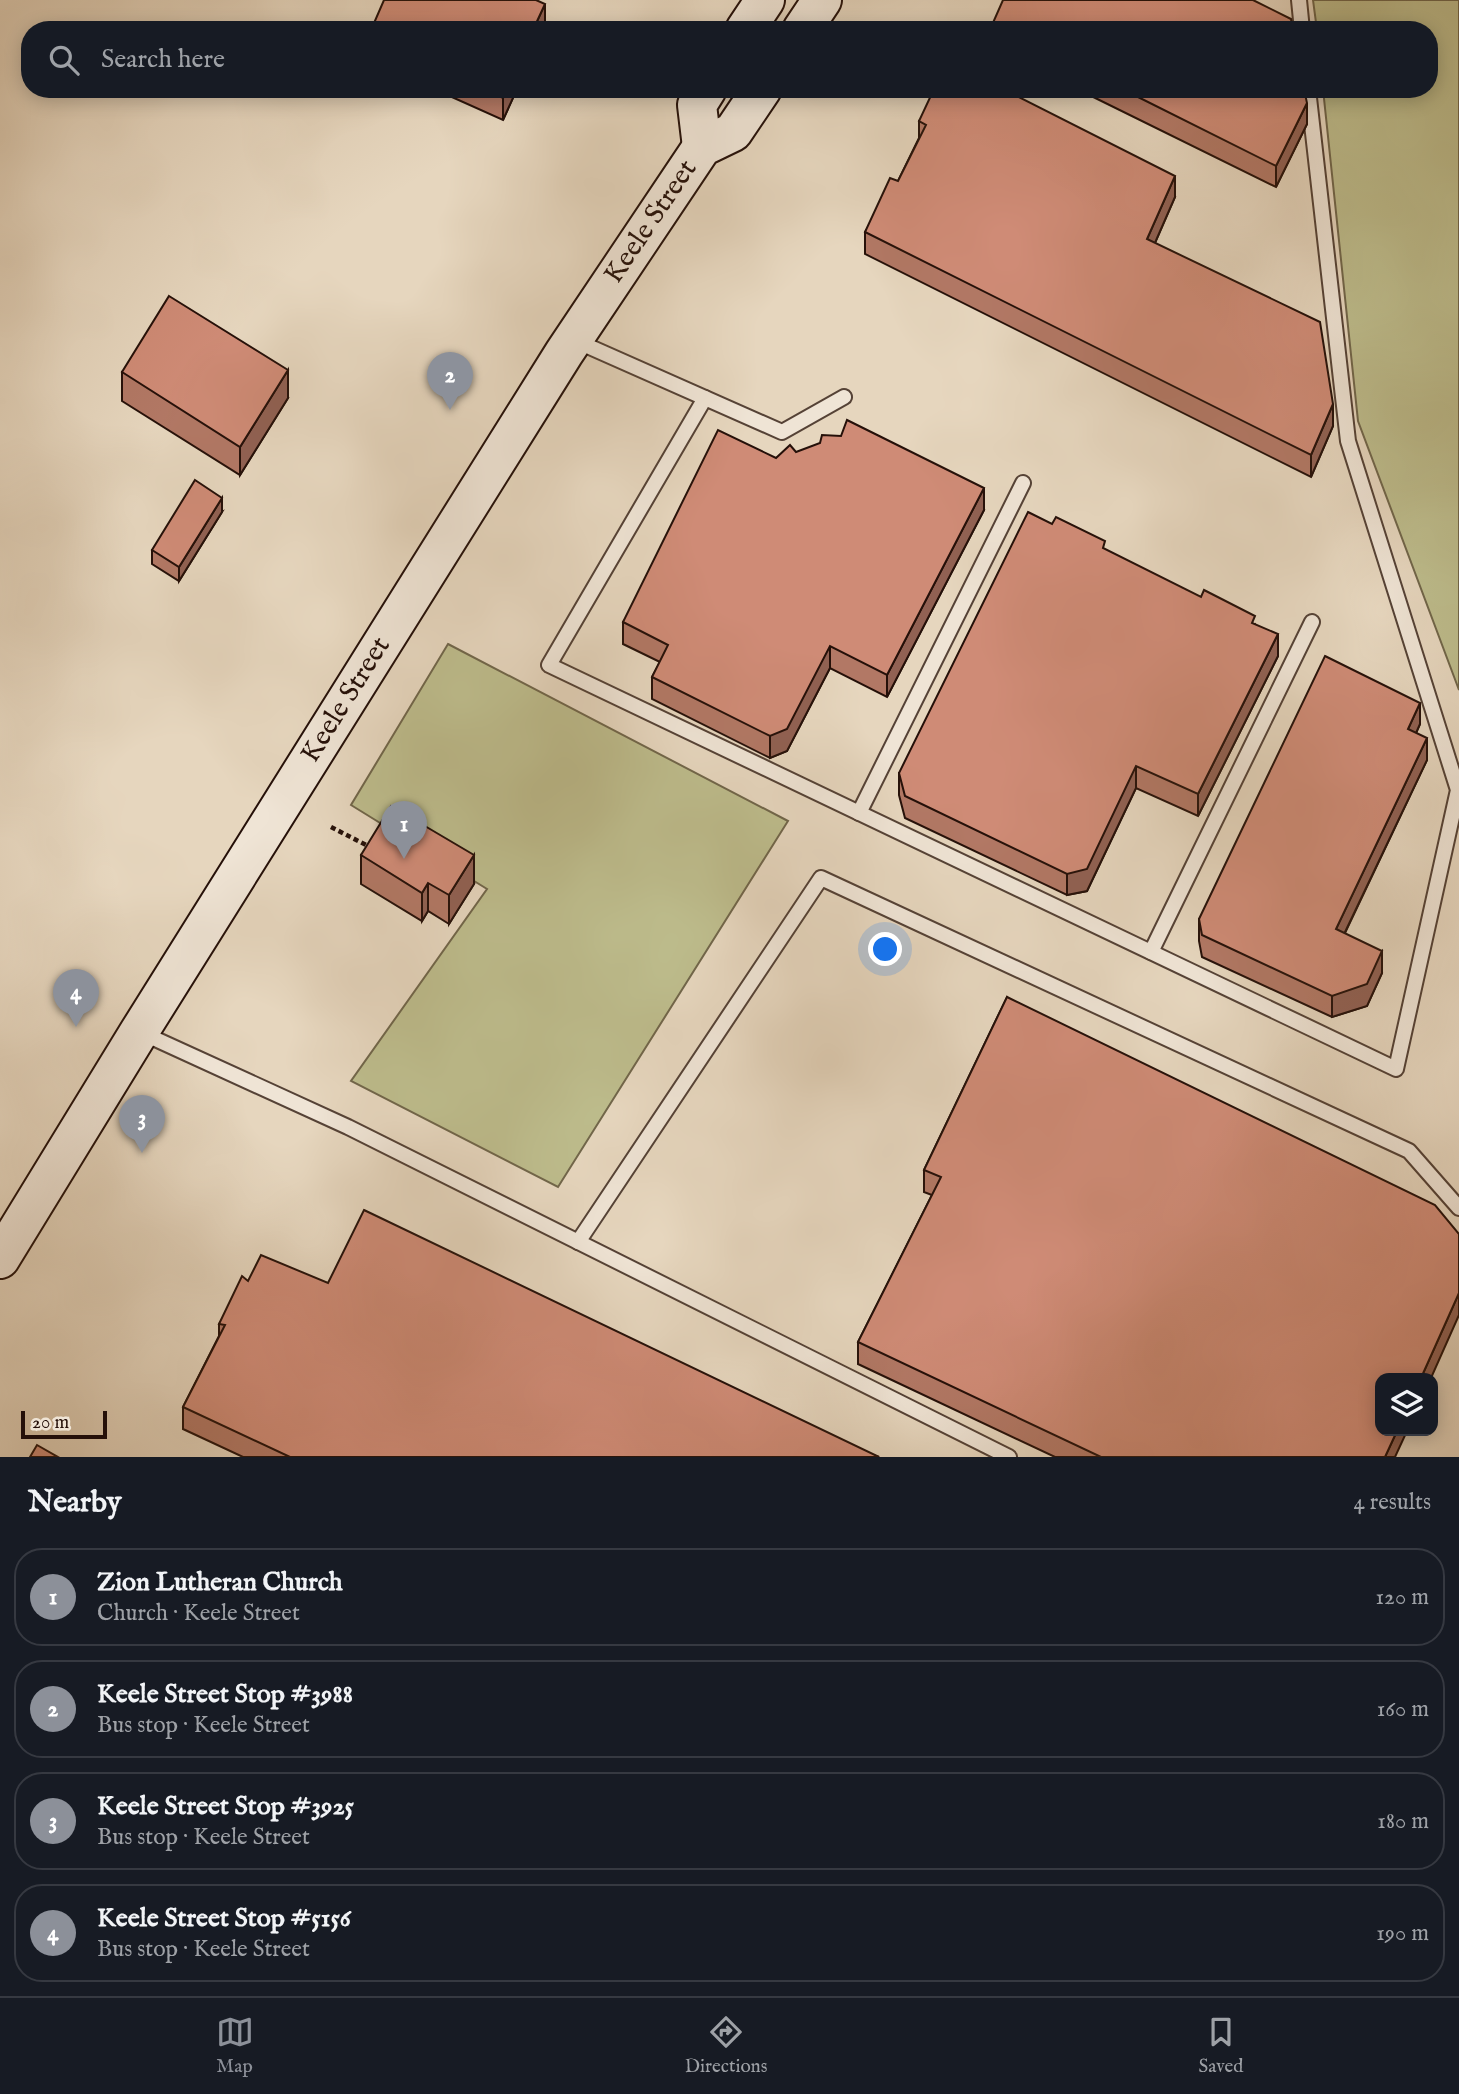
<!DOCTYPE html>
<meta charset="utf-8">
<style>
:root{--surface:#171b24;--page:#242831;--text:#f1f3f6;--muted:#9ea1a6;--line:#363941;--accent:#8c9099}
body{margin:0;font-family:"IM FELL English",serif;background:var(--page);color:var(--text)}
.controls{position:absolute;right:21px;bottom:21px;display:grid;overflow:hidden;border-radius:14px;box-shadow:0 4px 18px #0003}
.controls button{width:63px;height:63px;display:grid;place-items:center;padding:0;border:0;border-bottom:2px solid var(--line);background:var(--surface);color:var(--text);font:35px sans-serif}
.scale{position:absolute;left:21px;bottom:18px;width:86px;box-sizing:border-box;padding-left:7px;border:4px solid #251009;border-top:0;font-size:19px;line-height:24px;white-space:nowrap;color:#251009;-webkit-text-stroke:5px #efe4d5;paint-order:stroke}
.you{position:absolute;left:886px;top:950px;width:24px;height:24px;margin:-18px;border:5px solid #fff;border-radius:50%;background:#1a73e8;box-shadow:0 0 0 10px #1a73e833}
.badge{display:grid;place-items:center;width:46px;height:46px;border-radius:50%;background:var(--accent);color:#fff;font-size:23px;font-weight:700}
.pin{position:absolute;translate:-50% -58px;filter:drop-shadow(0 2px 4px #0008)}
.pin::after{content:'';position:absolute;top:37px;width:24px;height:21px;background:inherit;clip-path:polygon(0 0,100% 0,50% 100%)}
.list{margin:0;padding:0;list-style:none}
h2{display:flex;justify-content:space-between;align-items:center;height:91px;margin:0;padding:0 28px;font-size:30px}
h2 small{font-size:23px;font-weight:400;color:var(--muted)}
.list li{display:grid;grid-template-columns:46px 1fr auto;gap:21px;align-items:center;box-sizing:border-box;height:98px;margin:0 14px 14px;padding:0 14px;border:2px solid var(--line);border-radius:28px}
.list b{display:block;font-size:26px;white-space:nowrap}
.list p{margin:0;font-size:23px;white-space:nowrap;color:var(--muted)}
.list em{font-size:23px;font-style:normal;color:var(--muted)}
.icon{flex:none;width:38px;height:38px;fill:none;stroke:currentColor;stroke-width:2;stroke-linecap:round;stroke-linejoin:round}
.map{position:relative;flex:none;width:1459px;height:1457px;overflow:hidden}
.search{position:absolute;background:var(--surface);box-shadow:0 4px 18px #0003;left:21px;right:21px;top:21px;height:77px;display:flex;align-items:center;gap:18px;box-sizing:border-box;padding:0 24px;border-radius:28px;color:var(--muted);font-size:26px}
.sheet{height:539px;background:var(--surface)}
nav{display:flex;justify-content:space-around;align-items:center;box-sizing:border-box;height:98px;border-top:2px solid var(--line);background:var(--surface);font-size:19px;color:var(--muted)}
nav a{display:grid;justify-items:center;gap:4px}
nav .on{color:var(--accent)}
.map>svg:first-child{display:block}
.green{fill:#bdbc8c;stroke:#71664a;stroke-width:2}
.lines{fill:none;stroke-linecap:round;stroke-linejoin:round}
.lane-casing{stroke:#554236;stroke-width:18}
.secondary-casing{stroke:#251009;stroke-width:42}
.path{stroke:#251009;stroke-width:4.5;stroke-dasharray:5 3.5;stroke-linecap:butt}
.lane{stroke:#efe4d5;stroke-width:14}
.secondary{stroke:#efe4d5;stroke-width:38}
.wall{fill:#b27865;stroke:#251009;stroke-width:2}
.shaded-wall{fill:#916153;stroke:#251009;stroke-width:2}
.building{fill:#cf8b76;stroke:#251009;stroke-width:2}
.labels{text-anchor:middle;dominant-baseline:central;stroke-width:6;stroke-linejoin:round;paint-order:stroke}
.street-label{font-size:28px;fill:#251009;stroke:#efe4d5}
</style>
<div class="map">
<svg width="1459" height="1457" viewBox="0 0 1459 1457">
<rect width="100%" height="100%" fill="#e6d6be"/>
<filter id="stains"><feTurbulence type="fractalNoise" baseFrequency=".00286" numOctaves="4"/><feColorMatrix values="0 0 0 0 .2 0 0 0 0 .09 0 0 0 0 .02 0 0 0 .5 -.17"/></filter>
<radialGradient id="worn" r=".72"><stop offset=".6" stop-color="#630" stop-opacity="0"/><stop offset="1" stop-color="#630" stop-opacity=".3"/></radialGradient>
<g class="green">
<path d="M1313,0H1459V690L1358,421L1323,89H1429V30H1317Z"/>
<path d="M448,644L788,821L558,1187L351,1081L487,889L351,805Z"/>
</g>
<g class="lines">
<g class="lane-casing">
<g id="lane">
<path d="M1299,0L1302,30"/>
<path d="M574,340L782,432L844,397"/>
<path d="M705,398L549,665L1396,1069L1458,790L1348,441L1308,89"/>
<path d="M859,813L1023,483"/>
<path d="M1151,952L1312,622"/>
<path d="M140,1032L348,1127L1009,1457"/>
<path d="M578,1242L821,878L1409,1151L1459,1208"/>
</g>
</g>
<g class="secondary-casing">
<g id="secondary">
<path d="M745,30L765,0"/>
<path d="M802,30L822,0"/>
<path d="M702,147L697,105L707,89"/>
<path d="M0,1259L139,1032L564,353L702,147L733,132L762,89"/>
</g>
</g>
<path class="path" d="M331,827L372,848"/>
<use href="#lane" class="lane"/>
<use href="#secondary" class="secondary"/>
</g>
<g class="wall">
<path d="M992,25L1293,30H992Z"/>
<path d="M434,89H517L503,120Z"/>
<path d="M1077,89H1304L1307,124L1276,187Z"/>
<path d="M919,121L1175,197L1155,243L1333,426L1311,477L865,254V232L898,181L919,138Z"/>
<path d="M122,372L288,398L240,475L122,401Z"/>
<path d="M796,452L984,510L887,697L830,668L787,751L770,758L652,699V677L660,662L623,644V622L776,458Z"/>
<path d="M222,512L179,581L152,564V550Z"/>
<path d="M1255,624L1278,656L1198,816L1136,788L1087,891L1067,895L905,818L899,795V773Z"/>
<path d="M1420,724L1416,733L1427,760L1345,933L1382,973L1367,1006L1332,1017L1202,957L1199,941V919Z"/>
<path d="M361,855L474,884L449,924L428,911L422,921L361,884Z"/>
<path d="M1007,997L1395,1457H1055L858,1364V1342L932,1195L924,1192V1170Z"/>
<path d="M248,1281L328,1283L879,1457H243L183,1429V1407L219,1336V1324Z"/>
</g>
<g class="shaded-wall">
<path d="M545,4V26L543,30H533Z"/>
<path d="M507,89H517L503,120V98Z"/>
<path d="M1307,103V124L1276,187V166Z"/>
<path d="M1175,176V197L1147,261V239Z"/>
<path d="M288,370V398L240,475V447Z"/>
<path d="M1333,404V426L1311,477V455Z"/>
<path d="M984,488V510L887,697V675Z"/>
<path d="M222,498V512L179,581V567Z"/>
<path d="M1278,634V656L1198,816V794Z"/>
<path d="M830,646V668L787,751L770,758V736Z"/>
<path d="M1420,703V724L1408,751V729Z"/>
<path d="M1427,738V760L1336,951V929Z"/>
<path d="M1136,766V788L1087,891L1067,895V874Z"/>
<path d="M474,855V884L449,924V895Z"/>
<path d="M428,883V911L422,921V893Z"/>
<path d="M1382,951V973L1367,1006L1332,1017V996Z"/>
<path d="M1459,1293V1315L1431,1378H1421Z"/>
<path d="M1397,1431H1407L1395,1457H1385Z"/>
</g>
<g class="building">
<path d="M384,0H536L545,4L533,30H371Z"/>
<path d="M1003,0H1253L1291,19L1293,30H1001L992,25Z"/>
<path d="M483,89H507L503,98Z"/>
<path d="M934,89H1003L1175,176L1147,239L1320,322L1333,404L1311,455L865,232L890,178L898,181L926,125L919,121Z"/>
<path d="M1122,89H1304L1307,103L1276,166Z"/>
<path d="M169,296L288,370L240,447L122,372Z"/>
<path d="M847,420L984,488L887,675L830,646L787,729L770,736L652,677L668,645L623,622L718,430L776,458L790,445L796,452L820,443L822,435L841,436Z"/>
<path d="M195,480L222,498L179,567L152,550Z"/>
<path d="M1028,512L1052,524L1056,517L1105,541L1103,548L1201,597L1204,590L1255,616L1252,623L1278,634L1198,794L1136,766L1087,869L1067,874L905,796L899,773Z"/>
<path d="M1325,656L1420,703L1408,729L1427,738L1336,929L1382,951L1367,984L1332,996L1202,935L1199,919Z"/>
<path d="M391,806L474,855L449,895L428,883L422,893L361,855Z"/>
<path d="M1007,997L1435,1205L1459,1234V1293L1421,1378H1380V1431H1397L1385,1457H1101L858,1342L941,1177L924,1170Z"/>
<path d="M364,1210L879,1457H290L183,1407L225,1325L219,1324L242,1276L248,1281L261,1255L328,1283Z"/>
<path d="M37,1445L58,1457H30Z"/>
</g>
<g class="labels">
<g class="street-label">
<text transform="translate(651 222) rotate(-56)">Keele Street</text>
<text transform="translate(346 700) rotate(-58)">Keele Street</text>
</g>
</g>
<rect width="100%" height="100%" filter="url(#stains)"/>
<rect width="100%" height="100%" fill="url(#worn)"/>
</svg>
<div class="controls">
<button><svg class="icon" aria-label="layers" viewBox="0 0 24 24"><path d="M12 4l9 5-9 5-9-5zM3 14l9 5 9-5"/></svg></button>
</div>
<div class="scale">20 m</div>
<div class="you"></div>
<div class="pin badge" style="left:404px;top:859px">1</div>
<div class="pin badge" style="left:450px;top:410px">2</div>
<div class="pin badge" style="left:142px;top:1153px">3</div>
<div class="pin badge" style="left:76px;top:1027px">4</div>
<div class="search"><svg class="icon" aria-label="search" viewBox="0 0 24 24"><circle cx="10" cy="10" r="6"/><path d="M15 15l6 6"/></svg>Search here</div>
</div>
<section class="sheet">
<h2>Nearby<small>4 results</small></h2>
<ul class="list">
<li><span class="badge">1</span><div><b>Zion Lutheran Church</b><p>Church · Keele Street</p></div><em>120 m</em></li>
<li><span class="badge">2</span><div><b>Keele Street Stop #3988</b><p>Bus stop · Keele Street</p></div><em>160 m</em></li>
<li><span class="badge">3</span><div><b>Keele Street Stop #3925</b><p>Bus stop · Keele Street</p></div><em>180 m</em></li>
<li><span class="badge">4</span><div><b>Keele Street Stop #5156</b><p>Bus stop · Keele Street</p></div><em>190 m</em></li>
</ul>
</section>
<nav>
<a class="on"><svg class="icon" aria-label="map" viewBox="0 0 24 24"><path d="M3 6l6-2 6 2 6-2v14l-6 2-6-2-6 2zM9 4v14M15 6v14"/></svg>Map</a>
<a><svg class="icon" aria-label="directions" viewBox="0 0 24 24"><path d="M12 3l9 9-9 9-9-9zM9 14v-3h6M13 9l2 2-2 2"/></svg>Directions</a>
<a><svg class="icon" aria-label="saved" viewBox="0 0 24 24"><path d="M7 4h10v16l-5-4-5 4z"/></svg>Saved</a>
</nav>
